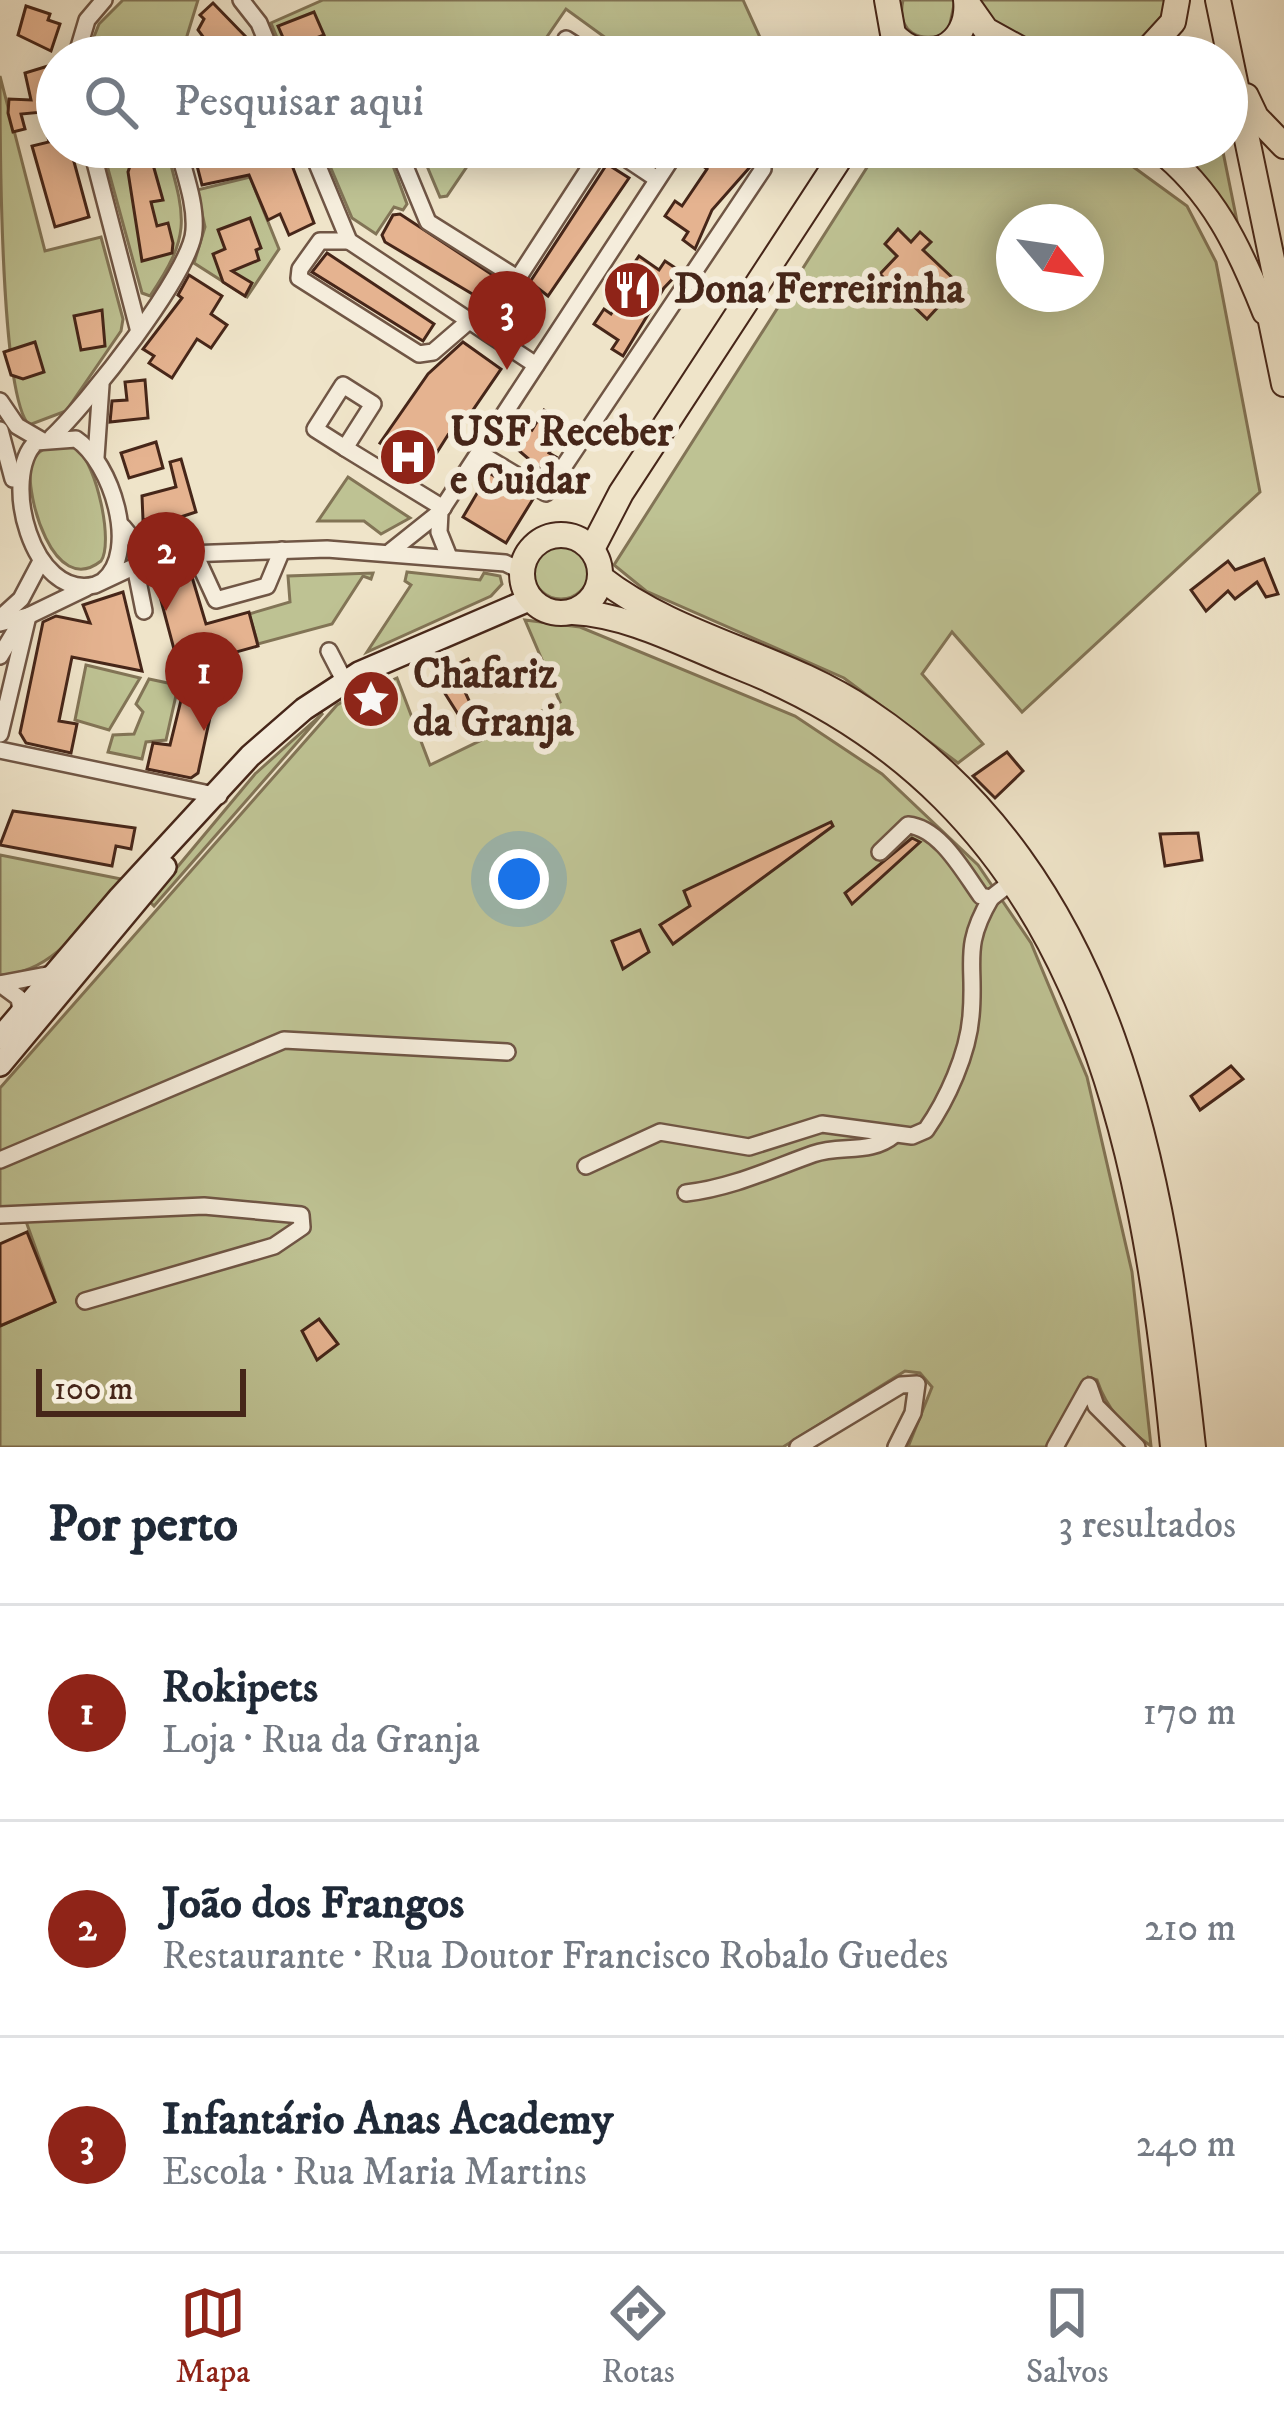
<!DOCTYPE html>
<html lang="pt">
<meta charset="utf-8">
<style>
:root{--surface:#fff;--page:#f2f2f3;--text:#1f2937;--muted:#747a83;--line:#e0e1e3;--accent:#8f2418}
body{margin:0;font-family:"IM FELL DW Pica",serif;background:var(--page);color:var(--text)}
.compass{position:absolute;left:996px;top:204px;width:108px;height:108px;border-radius:50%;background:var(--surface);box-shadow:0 6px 30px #0003;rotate:119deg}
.scale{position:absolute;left:36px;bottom:30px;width:210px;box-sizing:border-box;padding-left:12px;border:6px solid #462619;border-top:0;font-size:33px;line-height:42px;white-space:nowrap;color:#462619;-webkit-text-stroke:9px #f5eddc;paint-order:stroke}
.you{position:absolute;left:519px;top:879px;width:42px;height:42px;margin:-30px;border:9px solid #fff;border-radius:50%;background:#1a73e8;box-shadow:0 0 0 18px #1a73e833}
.badge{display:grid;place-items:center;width:78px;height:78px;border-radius:50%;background:var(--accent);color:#fff;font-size:39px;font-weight:700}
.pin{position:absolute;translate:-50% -99px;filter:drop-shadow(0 3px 6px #0008)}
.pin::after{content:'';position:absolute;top:63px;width:42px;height:36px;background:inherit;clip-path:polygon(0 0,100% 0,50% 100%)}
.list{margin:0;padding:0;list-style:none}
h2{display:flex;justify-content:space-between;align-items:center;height:156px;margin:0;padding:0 48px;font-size:51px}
h2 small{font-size:39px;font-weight:400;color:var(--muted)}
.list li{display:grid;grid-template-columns:78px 1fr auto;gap:36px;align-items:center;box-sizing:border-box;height:216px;padding:0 48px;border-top:3px solid var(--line)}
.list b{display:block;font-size:45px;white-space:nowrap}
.list p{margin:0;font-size:39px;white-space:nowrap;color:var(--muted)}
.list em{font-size:39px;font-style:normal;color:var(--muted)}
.icon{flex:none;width:66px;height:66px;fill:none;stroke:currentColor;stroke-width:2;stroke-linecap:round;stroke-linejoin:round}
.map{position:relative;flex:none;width:1284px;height:1447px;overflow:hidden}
.search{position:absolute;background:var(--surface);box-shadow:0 6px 30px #0003;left:36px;right:36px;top:36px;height:132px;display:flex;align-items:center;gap:30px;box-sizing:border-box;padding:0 42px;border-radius:66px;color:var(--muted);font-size:45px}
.sheet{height:804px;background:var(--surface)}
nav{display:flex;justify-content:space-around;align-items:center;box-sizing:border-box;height:168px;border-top:3px solid var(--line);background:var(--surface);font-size:33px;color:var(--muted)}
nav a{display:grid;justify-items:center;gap:6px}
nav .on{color:var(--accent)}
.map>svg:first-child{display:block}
.green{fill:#bec293;stroke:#827456;stroke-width:3;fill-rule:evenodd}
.building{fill:#e5b390;stroke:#462619;stroke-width:3}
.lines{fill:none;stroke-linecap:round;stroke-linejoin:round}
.minor-casing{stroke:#705645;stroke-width:20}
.secondary-casing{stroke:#462619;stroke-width:26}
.primary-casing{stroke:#462619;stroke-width:28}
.minor{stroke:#f5eddc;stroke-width:15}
.secondary{stroke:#f5eddc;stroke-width:21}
.primary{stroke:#efe4c9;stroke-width:24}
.labels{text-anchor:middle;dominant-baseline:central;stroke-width:12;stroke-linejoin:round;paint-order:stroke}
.poi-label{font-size:42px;font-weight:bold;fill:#462619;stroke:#f5eddc;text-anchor:start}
</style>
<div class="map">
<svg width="1284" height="1447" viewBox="0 0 1284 1447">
<rect width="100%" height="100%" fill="#efe4c9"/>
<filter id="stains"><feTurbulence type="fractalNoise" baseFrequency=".00167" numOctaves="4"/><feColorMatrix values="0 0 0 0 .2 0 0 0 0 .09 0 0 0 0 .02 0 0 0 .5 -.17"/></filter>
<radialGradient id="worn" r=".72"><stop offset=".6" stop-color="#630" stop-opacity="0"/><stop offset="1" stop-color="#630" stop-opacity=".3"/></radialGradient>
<g class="green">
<path d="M123,0H198L183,49L164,48L154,57H86L99,24Z"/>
<path d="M323,0H743L769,57H632L566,9L533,57H285L271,23Z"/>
<path d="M903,0H955L948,33C920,44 896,33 903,0Z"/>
<path d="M966,0H1175L1141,57H1035Z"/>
<path d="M0,76L45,251L101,237L123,319L121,331L66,411L29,425C0,395 0,136 0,76Z"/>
<path d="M102,147H166C185,217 193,233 150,296L142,293Z"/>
<path d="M353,147H386L407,204L403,210L394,207L376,234L352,218L330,166L335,154Z"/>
<path d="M419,147L469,152L470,162L447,196L440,197Z"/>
<path d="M880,147H1106L1187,206L1216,262L1260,492L1022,712L952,632L922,674L983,744L958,763L844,678L646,591L614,565ZM1014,222H1086V294H1014Z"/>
<path d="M1156,147H1222L1238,226Z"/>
<path d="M250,177L279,249L247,297L194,263L205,227L197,190Z"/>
<path d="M49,446C60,446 69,443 78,450C96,464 114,542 101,561C53,599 25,493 31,467C33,456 40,451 49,446Z"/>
<path d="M348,477L410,518L381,534L364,521H318Z"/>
<circle cx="561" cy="571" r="28"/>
<path d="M407,572L480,580L484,573L500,576L502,584L491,596L367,652L411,585L405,581Z"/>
<path d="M373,573L371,579L363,576L332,624L258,644L249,614L290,602L288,576Z"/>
<path d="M525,620L580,627L795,716L882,774L978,865L1031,943L1087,1077L1132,1272L1151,1446C1125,1428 1107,1410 1097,1380L1088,1377L1048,1447H908L932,1387L920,1373L905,1371L783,1447H0V1326L55,1302L23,1213L0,1209V1088L337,705L351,697L359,705L374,704L384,684L397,678L430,765L560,702Z"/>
<path d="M86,665L140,678L109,730L75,720Z"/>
<path d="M176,672L182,691H177L166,740L146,742L142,759L108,752L113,735L134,734L143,712L136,704L149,679L168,683Z"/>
<path d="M323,713L154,906L149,901L255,774Z"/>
<path d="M0,855L121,879C87,918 57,973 0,975Z"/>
</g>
<g class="building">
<path d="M213,3L249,40L237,55L218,57L198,30L204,19L200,15Z"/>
<path d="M26,6L50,14L48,20L60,24L51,51L18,35Z"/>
<path d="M314,12L324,35L288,49L278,26Z"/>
<path d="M48,66L57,147H70L89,217L55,227L32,146L49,142L42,112L21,114L25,129L13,132L8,113L9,99L31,100L25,73Z"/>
<path d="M239,147H285L314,223L289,235L280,214L268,220L249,175L202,185L195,158Z"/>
<path d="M709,148L750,167L712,210L695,249L683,240L688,232L665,216L675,201L682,206L707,169L699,163Z"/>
<path d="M152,161L163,200L151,202L157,226L168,223L173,243L172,253L142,261L128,172L130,166Z"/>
<path d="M607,164L629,178L548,296L530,282Z"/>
<path d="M400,214L520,293L506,314L385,242L382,235L393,215Z"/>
<path d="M250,218L261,248L256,250L259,260L232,271L252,283L245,296L223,282L213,254L225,249L218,230Z"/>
<path d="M898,229L911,242L920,232L931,242L923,250L959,284L927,319L880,274L897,256L885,244Z"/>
<path d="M327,253L434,324L423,341L312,272Z"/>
<path d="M639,256L659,270L665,261L680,271L664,288L623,356L612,349L618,340L594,324L604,309L611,314L636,277L628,272Z"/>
<path d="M189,275L222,296L211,314L227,325L211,348L197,339L172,378L149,363L154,356L143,349L182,298L178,295Z"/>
<path d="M102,310L105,346L81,350L74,316Z"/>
<path d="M35,342L44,372L23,379L11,375L4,352Z"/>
<path d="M463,342L501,369L453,439L448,435L434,457L427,452L418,467L380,443L428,374Z"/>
<path d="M145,380L148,418L110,422L112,401L127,400L125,382Z"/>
<path d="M544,410L567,424L549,453L556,457L545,473L510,443L522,423L532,430Z"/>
<path d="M156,442L163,468L129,478L121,453Z"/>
<path d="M181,459L196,512L150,527L148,519L143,520L142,496L176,487L170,462Z"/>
<path d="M489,473L533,499L506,543L463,517Z"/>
<path d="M1264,559L1278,594L1266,597L1257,582L1235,599L1228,591L1206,611L1191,590L1228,561L1235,570Z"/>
<path d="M192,577L206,624L249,612L258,646L179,668L159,593L160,584Z"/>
<path d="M123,592L142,671L72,657L59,721L77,724L71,753L26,743L20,733L43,622L56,616L90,623L83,605Z"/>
<path d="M468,659L474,671L459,679L472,707L458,714L434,676Z"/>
<path d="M183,692L214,699L198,773L191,778L147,769L153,743L170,745Z"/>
<path d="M1007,752L1023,771L995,798L973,776Z"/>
<path d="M13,811L135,828L131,849L116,846L112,866L0,845Z"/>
<path d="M831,822L833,826L673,944L660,925L690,906L684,891Z"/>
<path d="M1198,833L1202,860L1165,866L1160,834Z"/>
<path d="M912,838L920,842L852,904L845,893Z"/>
<path d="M640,930L649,952L623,969L612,941Z"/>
<path d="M1231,1066L1243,1079L1200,1110L1191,1096Z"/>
<path d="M27,1232L55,1302L0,1326V1244Z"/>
<path d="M319,1319L338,1344L317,1360L302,1331Z"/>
</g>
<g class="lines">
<g class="minor-casing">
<g id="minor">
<path d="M241,0L259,23L273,57"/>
<path d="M566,39L594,57"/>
<path d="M76,57L87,20L104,0"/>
<path d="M91,147L138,328"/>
<path d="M310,147L349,241L536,365"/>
<path d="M397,147L428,222L514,276L520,275L603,147"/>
<path d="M609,147L657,179"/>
<path d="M349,241H320L300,269L299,278L419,354L433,352L469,321"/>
<path d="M343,385L373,404L345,448L315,429Z"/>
<path d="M0,401L17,426L41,440"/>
<path d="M0,430L13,479"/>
<path d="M52,437C86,405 192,272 194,230C196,202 184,173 178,147"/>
<path d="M345,448L443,508"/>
<path d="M479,453L546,493L763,169L759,154L742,147"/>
<path d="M96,457L101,385"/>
<path d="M123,527L137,544L159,555L327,549L505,563L522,571"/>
<path d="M391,551L440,512"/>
<path d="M194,552L216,600L267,586L282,550"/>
<path d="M449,557L439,532L440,512L679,147"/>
<path d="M135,566L144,611"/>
<path d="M103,581C140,551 111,462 76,439L36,442C0,477 32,601 95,585L159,555"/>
<path d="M0,618L21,599L40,563"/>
<path d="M0,623L28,616L86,588"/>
<path d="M329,651L345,682"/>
<path d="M0,656L20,623"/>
<path d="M0,734L28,616"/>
<path d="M0,750L219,796"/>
<path d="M880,852L908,825C940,828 963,871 981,896L991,898L1014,880"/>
<path d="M0,984L19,998L22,1017"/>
<path d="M0,984L52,974"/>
<path d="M0,1160L284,1040L507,1052"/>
<path d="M586,1166L660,1132L749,1147L822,1124L912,1136L926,1130C947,1100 968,1054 971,1016C976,962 961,949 991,898"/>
<path d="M686,1193C731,1188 771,1169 813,1154C841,1144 870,1155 894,1135"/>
<path d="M0,1215L204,1206L301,1215L302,1227L274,1246L85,1301"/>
<path d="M798,1447L901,1385L917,1384L913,1413L896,1447"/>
<path d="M1055,1447L1089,1386L1096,1406L1137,1447"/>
</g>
</g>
<g class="secondary-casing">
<g id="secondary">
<path d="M0,1038L120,897L250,756L304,709L359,673L531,599"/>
<path d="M0,1065L165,867"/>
</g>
</g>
<g class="primary-casing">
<g id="primary">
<path d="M887,0L893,34C924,69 971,46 966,0"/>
<path d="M1218,0L1284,317"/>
<path d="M967,3L986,30L1035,57"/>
<path d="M950,45L1004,57"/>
<path d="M1141,57L1173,22L1177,0"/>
<path d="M1246,96L1256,117L1284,146"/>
<path d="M1156,147C1213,191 1239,247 1265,312"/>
<path d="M1266,297L1284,384"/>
<circle cx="561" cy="574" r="39"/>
<path d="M592,549L621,493L847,147"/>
<path d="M601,578C679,639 784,655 867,711C1117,877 1163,1171 1193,1447"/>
<path d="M573,612C630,615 684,645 737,666C1075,798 1142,1123 1173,1447"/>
</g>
</g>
<use href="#minor" class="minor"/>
<use href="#secondary" class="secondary"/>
<use href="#primary" class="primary"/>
</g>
<defs>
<g id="restaurant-disc" transform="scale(3)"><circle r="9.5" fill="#8f2418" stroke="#f5eddc"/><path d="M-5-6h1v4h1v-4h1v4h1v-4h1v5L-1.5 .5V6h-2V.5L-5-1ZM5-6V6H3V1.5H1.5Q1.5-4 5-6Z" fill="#fff"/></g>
<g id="hospital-disc" transform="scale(3)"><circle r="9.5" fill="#8f2418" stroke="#f5eddc"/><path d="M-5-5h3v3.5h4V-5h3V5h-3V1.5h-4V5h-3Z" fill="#fff"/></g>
<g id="sight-disc" transform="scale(3)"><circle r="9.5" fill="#8f2418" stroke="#f5eddc"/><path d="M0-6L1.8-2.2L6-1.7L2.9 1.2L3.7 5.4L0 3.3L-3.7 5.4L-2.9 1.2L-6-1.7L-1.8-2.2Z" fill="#fff"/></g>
</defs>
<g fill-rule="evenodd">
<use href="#restaurant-disc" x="632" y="290"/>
<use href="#hospital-disc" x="408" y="457"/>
<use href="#sight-disc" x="371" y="699"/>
</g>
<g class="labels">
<g class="poi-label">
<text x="674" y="290">Dona Ferreirinha</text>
<text x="450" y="433">USF Receber<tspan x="450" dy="48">e Cuidar</tspan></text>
<text x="413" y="675">Chafariz<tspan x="413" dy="48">da Granja</tspan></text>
</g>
</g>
<rect width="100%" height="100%" filter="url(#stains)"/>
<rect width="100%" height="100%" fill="url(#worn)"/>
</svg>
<svg class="compass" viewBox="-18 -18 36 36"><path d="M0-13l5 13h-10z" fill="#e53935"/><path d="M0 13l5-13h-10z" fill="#747a83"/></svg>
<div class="scale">100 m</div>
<div class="you"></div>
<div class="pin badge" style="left:204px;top:731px">1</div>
<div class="pin badge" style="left:166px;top:611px">2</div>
<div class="pin badge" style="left:507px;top:370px">3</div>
<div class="search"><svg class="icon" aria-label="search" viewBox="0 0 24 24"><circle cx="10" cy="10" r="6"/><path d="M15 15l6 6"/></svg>Pesquisar aqui</div>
</div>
<section class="sheet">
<h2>Por perto<small>3 resultados</small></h2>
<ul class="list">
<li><span class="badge">1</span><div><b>Rokipets</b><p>Loja · Rua da Granja</p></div><em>170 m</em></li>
<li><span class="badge">2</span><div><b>João dos Frangos</b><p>Restaurante · Rua Doutor Francisco Robalo Guedes</p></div><em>210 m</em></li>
<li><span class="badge">3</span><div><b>Infantário Anas Academy</b><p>Escola · Rua Maria Martins</p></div><em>240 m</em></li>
</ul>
</section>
<nav>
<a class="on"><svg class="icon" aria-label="map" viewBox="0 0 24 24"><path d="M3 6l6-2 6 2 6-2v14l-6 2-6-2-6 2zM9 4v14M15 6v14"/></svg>Mapa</a>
<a><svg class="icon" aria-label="directions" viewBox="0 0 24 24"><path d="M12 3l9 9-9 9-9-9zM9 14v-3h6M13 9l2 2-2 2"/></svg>Rotas</a>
<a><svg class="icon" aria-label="saved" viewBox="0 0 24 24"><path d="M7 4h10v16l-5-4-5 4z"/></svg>Salvos</a>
</nav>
